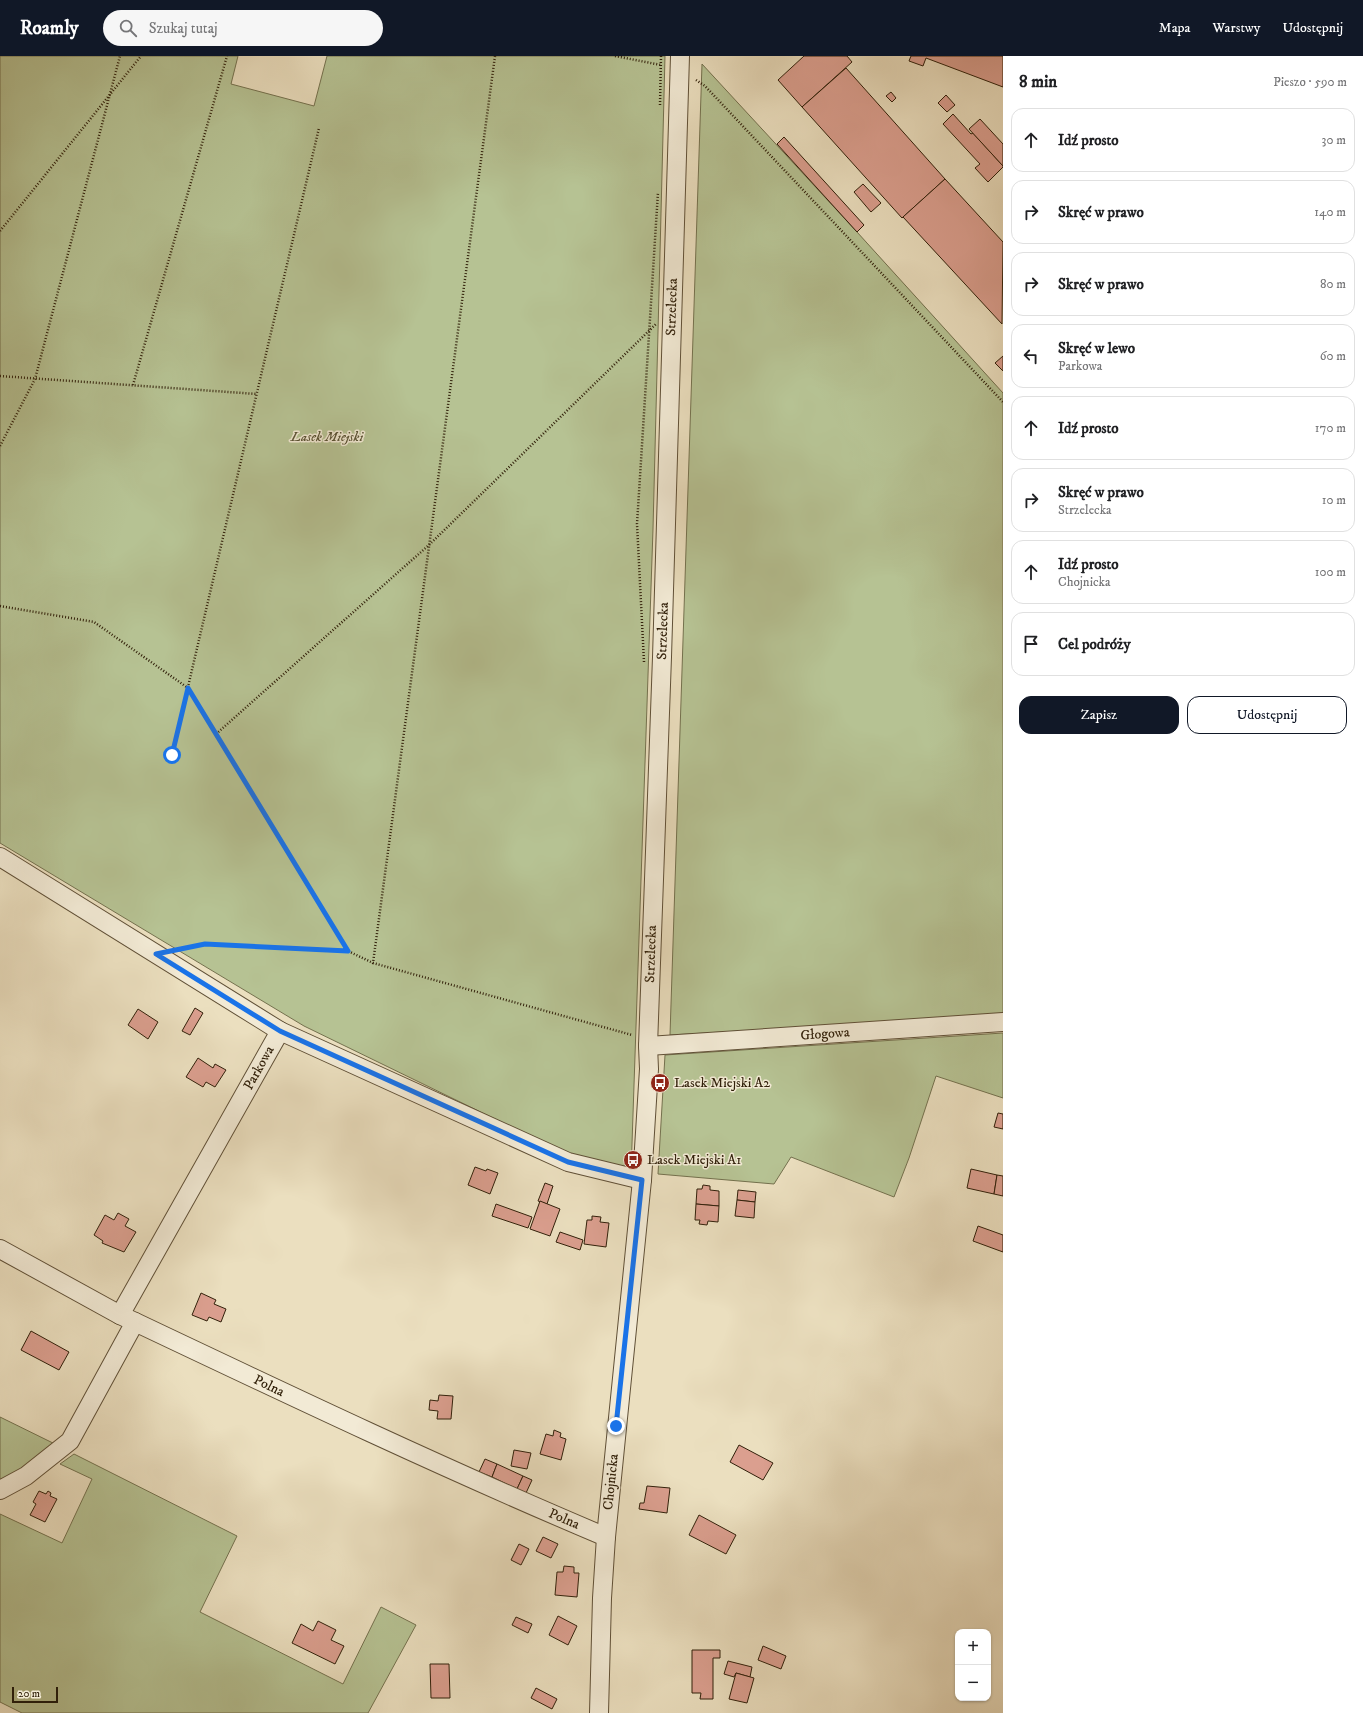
<!DOCTYPE html>
<html lang="pl">
<meta charset="utf-8">
<style>
:root{--surface:#fff;--page:#f6f6f6;--text:#202124;--muted:#757577;--line:#e0e0e0;--accent:#111827}
body{margin:0;font-family:"IM FELL DW Pica",serif;background:var(--page);color:var(--text)}
.controls{position:absolute;right:12px;bottom:12px;display:grid;overflow:hidden;border-radius:8px;box-shadow:0 1px 3px #0004}
.controls button{width:36px;height:36px;display:grid;place-items:center;padding:0;border:0;border-bottom:1px solid var(--line);background:var(--surface);color:var(--text);font:20px sans-serif}
.scale{position:absolute;left:12px;bottom:10px;width:46px;box-sizing:border-box;padding-left:4px;border:2px solid #31200a;border-top:0;font-size:11px;line-height:14px;white-space:nowrap;color:#31200a;-webkit-text-stroke:3px #f2ead5;paint-order:stroke}
.stop{position:absolute;width:12px;height:12px;margin:-9px;border:3px solid #1a73e8;border-radius:50%;background:#fff}
.stop.end{background:#1a73e8;border-color:#fff;box-shadow:0 1px 4px #0008}
.list{margin:0;padding:0;list-style:none}
h2{display:flex;justify-content:space-between;align-items:center;height:52px;margin:0;padding:0 16px;font-size:17px}
h2 small{font-size:13px;font-weight:400;color:var(--muted)}
.list li{display:grid;grid-template-columns:26px 1fr auto;gap:12px;align-items:center;box-sizing:border-box;height:64px;margin:0 8px 8px;padding:0 8px;border:1px solid var(--line);border-radius:12px}
.list b{display:block;font-size:15px;white-space:nowrap}
.list p{margin:0;font-size:13px;white-space:nowrap;color:var(--muted)}
.list em{font-size:13px;font-style:normal;color:var(--muted)}
.actions{display:flex;gap:8px;padding:12px 16px}
.actions a{flex:1;padding:9px 0;border:1px solid var(--accent);border-radius:12px;text-align:center;font-size:14px;color:var(--accent)}
.actions .main{background:var(--accent);color:#fff}
.icon{flex:none;width:22px;height:22px;fill:none;stroke:currentColor;stroke-width:2;stroke-linecap:round;stroke-linejoin:round}
.map{position:relative;flex:none;width:1003px;height:1657px;overflow:hidden}
header{display:flex;align-items:center;gap:24px;box-sizing:border-box;height:56px;padding:0 20px;background:var(--accent);color:#fff}
header strong{font-size:19px}
nav{display:flex;gap:22px;margin-inline-start:auto;font-size:14px}
.search{width:280px;height:36px;background:var(--page);display:flex;align-items:center;gap:10px;box-sizing:border-box;padding:0 14px;border-radius:22px;color:var(--muted);font-size:15px}
main{display:flex}
aside{flex:1;background:var(--surface)}
.map>svg:first-child{display:block}
.green{fill:#b6c293;stroke:#74714e}
.building{fill:#db9f8f;stroke:#31200a}
.lines{fill:none;stroke-linecap:round;stroke-linejoin:round}
.minor-casing{stroke:#605037;stroke-width:20}
.path{stroke:#31200a;stroke-width:2.5;stroke-dasharray:1 2;stroke-linecap:butt}
.minor{stroke:#f2ead5;stroke-width:18}
.route{stroke:#1a73e8;stroke-width:5}
.labels{text-anchor:middle;dominant-baseline:central;stroke-width:3;stroke-linejoin:round;paint-order:stroke}
.street-label{font-size:14px;fill:#31200a;stroke:#f2ead5}
.park-label{font-size:14px;font-style:italic;fill:#595133;stroke:#f2ead5}
.poi-label{font-size:14px;fill:#31200a;stroke:#f2ead5;text-anchor:start}
</style>
<header>
<strong>Roamly</strong>
<div class="search"><svg class="icon" aria-label="search" viewBox="0 0 24 24"><circle cx="10" cy="10" r="6"/><path d="M15 15l6 6"/></svg>Szukaj tutaj</div>
<nav><a>Mapa</a><a>Warstwy</a><a>Udostępnij</a></nav>
</header>
<main>
<div class="map">
<svg width="1003" height="1657" viewBox="0 0 1003 1657">
<rect width="100%" height="100%" fill="#ebdfbf"/>
<filter id="stains"><feTurbulence type="fractalNoise" baseFrequency=".005" numOctaves="4"/><feColorMatrix values="0 0 0 0 .2 0 0 0 0 .09 0 0 0 0 .02 0 0 0 .5 -.17"/></filter>
<radialGradient id="worn" r=".72"><stop offset=".6" stop-color="#630" stop-opacity="0"/><stop offset="1" stop-color="#630" stop-opacity=".3"/></radialGradient>
<g class="green">
<path d="M0,0H238L231,28L314,50L327,0H665L653,473L631,1117L571,1100L304,970L0,787Z"/>
<path d="M702,8L857,176L1003,337V960L670,979Z"/>
<path d="M1003,977V1042L936,1020L909,1102L894,1141L791,1101L774,1128L658,1118L665,999Z"/>
<path d="M0,1361L59,1390L0,1426Z"/>
<path d="M74,1398L237,1480L200,1556L343,1628L381,1551L416,1569L368,1657H22L0,1646V1458L62,1487L92,1423L60,1408Z"/>
</g>
<g class="building">
<path d="M804,0H847L852,6L802,51L778,24Z"/>
<path d="M911,0H1003V31L926,2L923,10L909,5Z"/>
<path d="M846,12L945,123L902,162L802,51Z"/>
<path d="M891,36L896,42L892,46L886,40Z"/>
<path d="M946,39L955,49L947,56L938,47Z"/>
<path d="M953,58L971,78L973,77L1003,110V111L988,126L975,112L980,108L943,68Z"/>
<path d="M980,63L1003,88V110L969,73Z"/>
<path d="M784,81L864,169L857,176L777,88Z"/>
<path d="M945,123L1003,186L1002,268L903,161Z"/>
<path d="M863,128L881,147L871,156L854,136Z"/>
<path d="M1003,300V315L995,307Z"/>
<path d="M195,952L203,957L190,979L182,975Z"/>
<path d="M138,953L158,966L148,983L128,969Z"/>
<path d="M198,1002L213,1012L215,1008L226,1014L215,1031L206,1026L203,1031L186,1021Z"/>
<path d="M998,1057L1003,1058V1073L994,1071Z"/>
<path d="M475,1111L486,1115L487,1113L498,1117L490,1138L468,1129Z"/>
<path d="M971,1113L997,1119L994,1138L967,1132Z"/>
<path d="M997,1119L1003,1120V1140L994,1138Z"/>
<path d="M545,1127L553,1130L547,1148L538,1145Z"/>
<path d="M703,1129L710,1130V1134L719,1135V1150L696,1148L697,1133H702Z"/>
<path d="M738,1134L756,1136L755,1146L737,1144Z"/>
<path d="M737,1144L755,1146L754,1162L735,1160Z"/>
<path d="M540,1145L560,1153L550,1180L530,1173Z"/>
<path d="M496,1148L532,1161L528,1172L492,1160Z"/>
<path d="M696,1148L719,1150L718,1166L708,1165L707,1169L699,1168L700,1164H695Z"/>
<path d="M118,1157L129,1163L125,1170L136,1176L124,1196L102,1187L103,1185L94,1179L105,1159L114,1164Z"/>
<path d="M592,1160L601,1161L600,1166L609,1167L606,1191L584,1188L587,1164H592Z"/>
<path d="M978,1170L1003,1179V1196L973,1185Z"/>
<path d="M560,1176L583,1184L580,1194L556,1186Z"/>
<path d="M201,1237L216,1244L214,1248L226,1253L221,1266L209,1261L207,1265L192,1259Z"/>
<path d="M31,1275L69,1296L59,1314L21,1294Z"/>
<path d="M439,1339L453,1340L451,1363H437L438,1355L429,1354L430,1344L438,1345Z"/>
<path d="M554,1374L561,1377L560,1381L566,1383L561,1404L540,1398L546,1378L553,1380Z"/>
<path d="M739,1389L773,1407L763,1424L730,1406Z"/>
<path d="M514,1394L531,1397L527,1413L511,1410Z"/>
<path d="M485,1403L497,1408L492,1421L479,1416Z"/>
<path d="M497,1408L523,1420L517,1433L492,1421Z"/>
<path d="M523,1420L532,1424L526,1437L517,1433Z"/>
<path d="M647,1430L670,1432L667,1457L639,1453L640,1447H644Z"/>
<path d="M39,1435L46,1438L48,1435L51,1437L50,1440L57,1443L45,1466L30,1459L36,1448L33,1446Z"/>
<path d="M699,1459L736,1479L726,1498L689,1479Z"/>
<path d="M543,1481L558,1488L551,1502L536,1495Z"/>
<path d="M519,1488L529,1493L521,1509L511,1504Z"/>
<path d="M564,1510L574,1511V1517H579L577,1541L555,1539L557,1516H563Z"/>
<path d="M558,1560L577,1570L568,1589L549,1579Z"/>
<path d="M516,1561L532,1568L528,1577L512,1569Z"/>
<path d="M318,1565L336,1574L331,1584L344,1590L335,1608L292,1587L301,1568L313,1575Z"/>
<path d="M763,1590L786,1600L781,1613L758,1604Z"/>
<path d="M692,1594H720V1602H713V1643H700L701,1637H692Z"/>
<path d="M728,1605L752,1611L750,1621L736,1617L734,1621L724,1618Z"/>
<path d="M430,1608H449L450,1642H431Z"/>
<path d="M736,1617L754,1622L747,1647L729,1643Z"/>
<path d="M536,1632L557,1643L552,1653L531,1642Z"/>
</g>
<g class="lines">
<g class="minor-casing">
<g id="minor">
<path d="M0,801L280,975L120,1259L135,1266"/>
<path d="M280,975L568,1106L642,1124"/>
<path d="M648,990L1003,966"/>
<path d="M0,1193L120,1259"/>
<path d="M0,1434L26,1420L70,1385L135,1266C291,1340 447,1414 606,1481"/>
<path d="M599,1657L602,1542L606,1481L642,1124L649,1013L648,990L662,601L680,0"/>
</g>
</g>
<g class="path">
<path d="M495,0L373,907L632,979"/>
<path d="M615,0L661,9"/>
<path d="M696,24L705,30L1003,346"/>
<path d="M660,49L661,0"/>
<path d="M0,175L141,0"/>
<path d="M0,320L257,338"/>
<path d="M133,329L227,0"/>
<path d="M0,390L35,323L120,0"/>
<path d="M0,550L94,566L188,632L348,895"/>
<path d="M644,606L637,468L658,136"/>
<path d="M216,678L430,488L656,268"/>
<path d="M172,699L319,72"/>
<path d="M178,893L205,888L348,895L373,907"/>
</g>
<use href="#minor" class="minor"/>
</g>
<g class="lines">
<path class="route" d="M172,699L188,632L348,895L205,888L156,898L280,975L568,1106L642,1124L616,1370"/>
</g>
<defs>
<g id="bus-disc" transform="scale(1)"><circle r="9.5" fill="#8f2418" stroke="#f2ead5"/><path d="M-5-6H5V4H4V6H2V4H-2V6H-4V4H-5ZM-3.5-4V0h7V-4ZM-3.5 1.2v1.5H-2V1.2ZM2 1.2v1.5H3.5V1.2Z" fill="#fff"/></g>
</defs>
<g fill-rule="evenodd">
<use href="#bus-disc" x="660" y="1027"/>
<use href="#bus-disc" x="633" y="1104"/>
</g>
<g class="labels">
<g class="street-label">
<text transform="translate(672 251) rotate(-88)">Strzelecka</text>
<text transform="translate(663 575) rotate(-88)">Strzelecka</text>
<text transform="translate(651 898) rotate(-88)">Strzelecka</text>
<text transform="translate(825 978) rotate(-4)">Głogowa</text>
<text transform="translate(259 1012) rotate(-61)">Parkowa</text>
<text transform="translate(269 1330) rotate(26)">Polna</text>
<text transform="translate(611 1426) rotate(-84)">Chojnicka</text>
<text transform="translate(564 1463) rotate(23)">Polna</text>
</g>
<g class="park-label">
<text x="327" y="381">Lasek Miejski</text>
</g>
<g class="poi-label">
<text x="674" y="1027">Lasek Miejski A2</text>
<text x="647" y="1104">Lasek Miejski A1</text>
</g>
</g>
<rect width="100%" height="100%" filter="url(#stains)"/>
<rect width="100%" height="100%" fill="url(#worn)"/>
</svg>
<div class="controls">
<button>+</button>
<button>−</button>
</div>
<div class="scale">20 m</div>
<div class="stop" style="left:172px;top:699px"></div>
<div class="stop end" style="left:616px;top:1370px"></div>
</div>
<aside>
<h2>8 min<small>Pieszo · 590 m</small></h2>
<ul class="list">
<li><svg class="icon" aria-label="ahead" viewBox="0 0 24 24"><path d="M12 20V5M6 11l6-6 6 6"/></svg><div><b>Idź prosto</b></div><em>30 m</em></li>
<li><svg class="icon" aria-label="right" viewBox="0 0 24 24"><path d="M7 20v-9h11M14 6l5 5-5 5"/></svg><div><b>Skręć w prawo</b></div><em>140 m</em></li>
<li><svg class="icon" aria-label="right" viewBox="0 0 24 24"><path d="M7 20v-9h11M14 6l5 5-5 5"/></svg><div><b>Skręć w prawo</b></div><em>80 m</em></li>
<li><svg class="icon" aria-label="left" viewBox="0 0 24 24"><path d="M17 20v-9H6M10 6l-5 5 5 5"/></svg><div><b>Skręć w lewo</b><p>Parkowa</p></div><em>60 m</em></li>
<li><svg class="icon" aria-label="ahead" viewBox="0 0 24 24"><path d="M12 20V5M6 11l6-6 6 6"/></svg><div><b>Idź prosto</b></div><em>170 m</em></li>
<li><svg class="icon" aria-label="right" viewBox="0 0 24 24"><path d="M7 20v-9h11M14 6l5 5-5 5"/></svg><div><b>Skręć w prawo</b><p>Strzelecka</p></div><em>10 m</em></li>
<li><svg class="icon" aria-label="ahead" viewBox="0 0 24 24"><path d="M12 20V5M6 11l6-6 6 6"/></svg><div><b>Idź prosto</b><p>Chojnicka</p></div><em>100 m</em></li>
<li><svg class="icon" aria-label="arrive" viewBox="0 0 24 24"><path d="M6 21V4h12l-3 4 3 4H6"/></svg><div><b>Cel podróży</b></div></li>
</ul>
<div class="actions"><a class="main">Zapisz</a><a>Udostępnij</a></div>
</aside>
</main>
